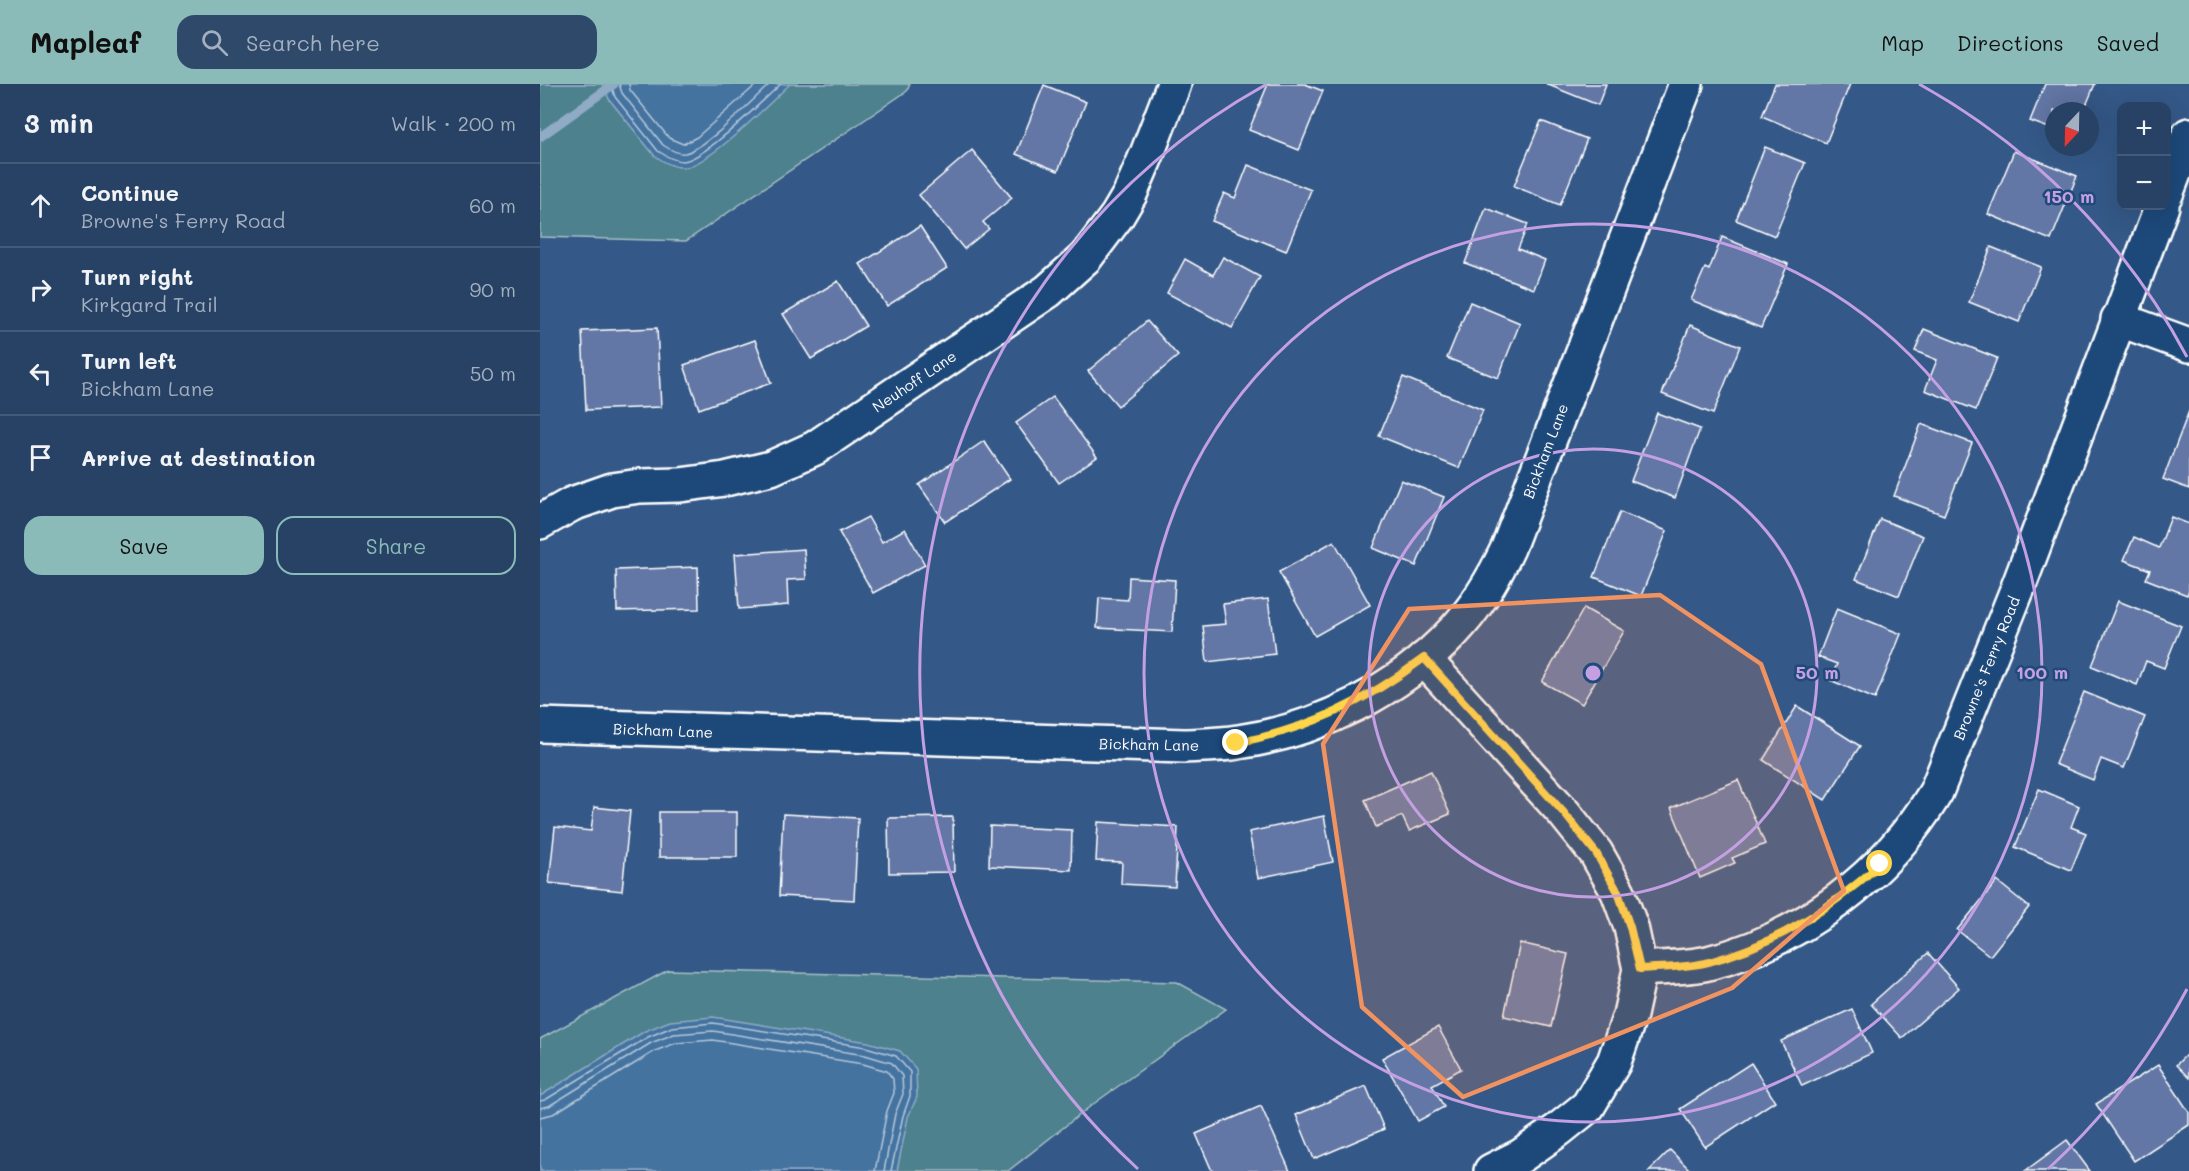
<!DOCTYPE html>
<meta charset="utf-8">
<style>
:root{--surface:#274265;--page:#2f496b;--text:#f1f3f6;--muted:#a4b0bf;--line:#435b79;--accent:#8bbbb9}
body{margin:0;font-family:Mali,sans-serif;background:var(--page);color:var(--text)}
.controls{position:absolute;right:18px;top:18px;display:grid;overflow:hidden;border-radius:12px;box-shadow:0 6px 24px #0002}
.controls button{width:54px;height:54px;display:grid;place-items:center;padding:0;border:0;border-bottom:2px solid var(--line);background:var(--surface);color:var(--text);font:30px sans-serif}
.compass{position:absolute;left:1505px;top:18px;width:54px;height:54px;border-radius:50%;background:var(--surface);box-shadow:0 6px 24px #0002;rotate:202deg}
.stop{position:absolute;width:18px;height:18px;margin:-14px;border:4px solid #ffd54a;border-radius:50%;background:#fff}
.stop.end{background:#ffd54a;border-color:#fff;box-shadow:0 2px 6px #0008}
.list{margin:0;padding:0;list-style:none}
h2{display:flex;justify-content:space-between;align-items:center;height:78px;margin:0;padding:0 24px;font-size:26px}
h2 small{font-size:20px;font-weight:400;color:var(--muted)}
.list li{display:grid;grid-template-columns:39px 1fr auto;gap:18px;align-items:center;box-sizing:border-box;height:84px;padding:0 24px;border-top:2px solid var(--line)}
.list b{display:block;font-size:22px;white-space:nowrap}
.list p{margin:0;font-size:20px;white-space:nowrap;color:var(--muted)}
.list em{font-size:20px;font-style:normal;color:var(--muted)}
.actions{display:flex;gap:12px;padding:18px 24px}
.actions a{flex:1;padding:14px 0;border:2px solid var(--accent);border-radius:18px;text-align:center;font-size:21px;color:var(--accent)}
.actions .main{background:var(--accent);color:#111}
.icon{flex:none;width:33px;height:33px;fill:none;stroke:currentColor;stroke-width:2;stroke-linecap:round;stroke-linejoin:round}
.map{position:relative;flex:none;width:1649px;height:1087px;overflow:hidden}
header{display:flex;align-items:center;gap:36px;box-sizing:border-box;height:84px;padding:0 30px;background:var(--accent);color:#111}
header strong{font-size:28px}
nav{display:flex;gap:33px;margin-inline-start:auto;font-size:21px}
.search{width:420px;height:54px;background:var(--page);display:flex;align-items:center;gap:15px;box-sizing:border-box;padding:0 21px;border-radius:18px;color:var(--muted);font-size:22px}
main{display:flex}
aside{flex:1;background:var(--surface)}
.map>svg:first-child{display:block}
.green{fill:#4e818d;stroke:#a6c0c6;stroke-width:1.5}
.water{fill:#4473a0;stroke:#8fabc6;stroke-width:1.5}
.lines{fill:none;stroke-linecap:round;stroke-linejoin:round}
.shore{stroke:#b4c7d9;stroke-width:1.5}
.stream{stroke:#8fabc6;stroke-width:9}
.building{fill:#6477a6;stroke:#fff;stroke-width:1.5}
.minor-casing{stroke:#fff;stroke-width:38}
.minor{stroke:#1f4a7a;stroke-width:33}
.route{stroke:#ffd54a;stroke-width:8}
.marked{fill:#f09361;fill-opacity:0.2;stroke:#f09361;stroke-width:4.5;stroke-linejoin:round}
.ring{fill:none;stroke:#c4a0e2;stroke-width:3}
.labels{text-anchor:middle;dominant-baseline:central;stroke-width:5;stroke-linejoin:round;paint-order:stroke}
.street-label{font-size:15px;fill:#fff;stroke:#1f4a7a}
.centre{fill:#c4a0e2;stroke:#1f4a7a;stroke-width:3}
.ring-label{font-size:18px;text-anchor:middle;font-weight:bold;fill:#c4a0e2;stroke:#1f4a7a;stroke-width:5;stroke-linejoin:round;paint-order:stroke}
</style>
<header>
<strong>Mapleaf</strong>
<div class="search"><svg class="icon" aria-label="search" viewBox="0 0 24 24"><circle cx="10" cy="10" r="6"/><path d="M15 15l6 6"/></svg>Search here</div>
<nav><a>Map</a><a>Directions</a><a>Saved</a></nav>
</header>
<main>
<aside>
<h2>3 min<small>Walk · 200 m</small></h2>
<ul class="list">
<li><svg class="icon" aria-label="ahead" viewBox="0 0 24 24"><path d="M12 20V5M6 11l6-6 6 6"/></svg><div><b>Continue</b><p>Browne's Ferry Road</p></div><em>60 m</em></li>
<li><svg class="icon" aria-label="right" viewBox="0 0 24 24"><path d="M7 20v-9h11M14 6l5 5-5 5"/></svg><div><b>Turn right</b><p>Kirkgard Trail</p></div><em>90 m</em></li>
<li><svg class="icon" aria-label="left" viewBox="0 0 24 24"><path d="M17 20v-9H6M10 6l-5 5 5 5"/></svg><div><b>Turn left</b><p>Bickham Lane</p></div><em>50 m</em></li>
<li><svg class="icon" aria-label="arrive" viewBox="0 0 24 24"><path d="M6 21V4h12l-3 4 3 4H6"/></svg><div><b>Arrive at destination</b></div></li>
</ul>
<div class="actions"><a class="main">Save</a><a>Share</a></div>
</aside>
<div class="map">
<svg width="1649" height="1087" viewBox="0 0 1649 1087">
<rect width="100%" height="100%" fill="#345887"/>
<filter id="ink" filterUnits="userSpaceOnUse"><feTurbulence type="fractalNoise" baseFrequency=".0167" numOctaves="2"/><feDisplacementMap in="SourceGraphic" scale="12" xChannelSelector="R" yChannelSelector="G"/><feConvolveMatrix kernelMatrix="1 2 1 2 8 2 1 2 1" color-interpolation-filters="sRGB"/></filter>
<g filter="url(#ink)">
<g class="green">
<path d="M0,0H370L367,7L146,157L0,153Z"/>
<path d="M128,886L637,898L686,925L552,1021L468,1087H0V955Z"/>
</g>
<g class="water">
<path d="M63,0H250C231,18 167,83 144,83C134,84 122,77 114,71L69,15Z"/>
<path d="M173,933L328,958L360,967L376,985L377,1013L368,1033L357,1087H0V1012L105,947L130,937Z"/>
</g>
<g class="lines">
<g class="shore">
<path d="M71,0L75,13L118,67C124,71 135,77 143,77C164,76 223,16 241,0"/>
<path d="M79,0L82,9L123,61C129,65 138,70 145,69C167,64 212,16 230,0"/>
<path d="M89,0L90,6L129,54L143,60L157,53L217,0"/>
<path d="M0,1017L5,1016L108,953L132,943L173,939L326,963L356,972L370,988V1012L363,1032L351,1087"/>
<path d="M0,1024L9,1022L111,959L134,950L173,947L325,971L352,979L362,992L363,1010L355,1030L344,1087"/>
<path d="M0,1033L13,1030L115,967L136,959L173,956L323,980L347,987L353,995L354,1009L347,1027L335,1087"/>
</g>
<path class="stream" d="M0,53L74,0"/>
</g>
<g class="building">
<path d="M728,0H765L783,7L759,66L709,46Z"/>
<path d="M1006,0H1066L1058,21Z"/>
<path d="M1235,0H1310L1286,59L1222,32Z"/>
<path d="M1505,0H1555L1545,24L1552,27L1550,32V27H1514V46L1490,37Z"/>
<path d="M504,1L546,18L518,87L476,70Z"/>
<path d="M1001,37L1047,55L1020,121L974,102Z"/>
<path d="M1225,63L1265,79L1235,152L1196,136Z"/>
<path d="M432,66L472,114L443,138L449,145L424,165L379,111Z"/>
<path d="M1474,67L1537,92L1511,156L1448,130Z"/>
<path d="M708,81L771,106L746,167L672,137L684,109L695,114Z"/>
<path d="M946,124L988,140L978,165L1005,176L994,205L925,179Z"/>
<path d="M380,142L407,184L347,222L320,180Z"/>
<path d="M1182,153L1248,180L1221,244L1151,216L1165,184L1169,186Z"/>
<path d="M1451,163L1501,183L1479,238L1429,218Z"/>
<path d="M683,173L720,193L692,244L627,209L645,175L673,191Z"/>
<path d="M298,197L326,242L271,275L243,230Z"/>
<path d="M930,218L980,239L958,294L907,274Z"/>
<path d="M607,237L638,272L578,322L548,287Z"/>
<path d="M1150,241L1200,262L1173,330L1122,310Z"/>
<path d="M117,244L121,323L46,326L42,247Z"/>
<path d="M1384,245L1457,274L1436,326L1385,306L1397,276L1375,267Z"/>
<path d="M215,256L231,299L159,325L144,281Z"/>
<path d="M863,293L943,326L919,384L839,352Z"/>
<path d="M513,313L557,373L519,399L476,339Z"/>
<path d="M1649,327V405L1623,395Z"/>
<path d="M1117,329L1160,345L1135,414L1091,397Z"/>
<path d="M1381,340L1432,359L1404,431L1354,412Z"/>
<path d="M444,357L470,395L405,438L379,401Z"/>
<path d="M861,396L904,413L876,482L833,464Z"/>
<path d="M1080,428L1127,447L1101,512L1054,493Z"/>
<path d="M328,433L342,458L365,445L385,481L333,509L299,448Z"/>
<path d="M1631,433L1649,440V506L1647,511L1606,495L1610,486L1584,476L1594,453L1619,464Z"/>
<path d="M1340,435L1383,452L1359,512L1316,495Z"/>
<path d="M794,457L830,521L775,552L739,488Z"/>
<path d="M264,465L266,495L247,496L248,521L199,525L195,470Z"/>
<path d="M158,483L159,525L77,527L76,486Z"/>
<path d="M589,493L635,496L632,548L557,544L559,514L588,516Z"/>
<path d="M728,515L735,570L667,578L663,542L686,540L683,520Z"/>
<path d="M1578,517L1641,542L1624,584L1606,577L1597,601L1552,582Z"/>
<path d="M1044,524L1084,547L1042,620L1002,598Z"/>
<path d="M1297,524L1361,550L1335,615L1290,596L1297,580L1278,573Z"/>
<path d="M1544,608L1605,633L1584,684L1561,675L1553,696L1515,680Z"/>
<path d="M1257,622L1320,662L1285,716L1223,676Z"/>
<path d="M891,687L910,730L869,747L862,732L836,743L825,716Z"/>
<path d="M1198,696L1225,760L1192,774L1195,779L1160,794L1131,724Z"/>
<path d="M1499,705L1539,722L1531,743L1546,749L1531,786L1475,763Z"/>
<path d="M54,723L90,727L82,807L9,799L15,743L51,747Z"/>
<rect x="119" y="728" width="78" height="45"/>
<path d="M243,730L318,734L314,816L239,812Z"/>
<path d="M784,732L793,778L718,794L709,748Z"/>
<path d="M413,733L414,788L349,789L348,734Z"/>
<path d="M558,738L638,743L635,803L581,800L582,778L556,777Z"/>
<path d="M450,742L532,746L531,786L449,782Z"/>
<path d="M1457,797L1489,823L1450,872L1417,846Z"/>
<path d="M980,859L1028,870L1011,943L964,932Z"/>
<path d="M1388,869L1419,904L1362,954L1331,920Z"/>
<path d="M1312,925L1332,969L1262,1002L1241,957Z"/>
<path d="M898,943L921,985L892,1001L904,1023L878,1037L842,974Z"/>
<path d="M1649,968V994L1636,981Z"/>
<path d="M1211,979L1235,1017L1165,1063L1140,1025Z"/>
<path d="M1618,981L1649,1028V1041L1594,1077L1556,1020Z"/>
<path d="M826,1002L844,1045L774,1075L756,1031Z"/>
<path d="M721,1022L750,1087H672L656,1050Z"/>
<path d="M1527,1056L1550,1087H1485Z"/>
<path d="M1130,1066L1151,1087H1109Z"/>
</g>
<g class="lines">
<g class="minor-casing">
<g id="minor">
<path d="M1626,110L1649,51"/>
<path d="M1578,235L1649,261"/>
<path d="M0,438L32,420L72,406L100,402L140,401L185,395L231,384L275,364L508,207L546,173L577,132L590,110L607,70L634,0"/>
<path d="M884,575L1024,729L1056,769L1078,808L1091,843L1100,885L1090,931L1074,978L1048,1022L1018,1046L981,1072L951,1087"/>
<path d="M0,641L644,662C662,661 681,661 698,658C777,647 859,606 913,548C936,524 954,494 968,464L1146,0"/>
<path d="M1100,885C1122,883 1147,884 1168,879C1262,856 1347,790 1396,708L1479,501L1622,122"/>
</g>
</g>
<use href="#minor" class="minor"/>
</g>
</g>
<g class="lines" filter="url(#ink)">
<path class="route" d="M696,659C769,645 825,618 884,574L1024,729L1056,769L1078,808L1090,843L1100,885C1122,883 1148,884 1169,878C1236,860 1289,826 1340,780"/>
</g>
<path class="marked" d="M1120,511L1221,580L1304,807L1192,904L923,1013L822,923L783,660L869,525Z"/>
<g class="ring">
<circle cx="1053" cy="589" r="224"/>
<circle cx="1053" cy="589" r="449"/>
<path d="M1647 905A673 673 0 0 1 1508 1085M598 1085A673 673 0 0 1 727 0M1379 0A673 673 0 0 1 1647 273"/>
</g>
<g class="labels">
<g class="street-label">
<text transform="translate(374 297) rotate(-34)">Neuhoff Lane</text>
<text transform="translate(1005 367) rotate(-69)">Bickham Lane</text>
<text transform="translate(1446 584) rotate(-68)">Browne's Ferry Road</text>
<text transform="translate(123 646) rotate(2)">Bickham Lane</text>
<text transform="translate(609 660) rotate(1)">Bickham Lane</text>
</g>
</g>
<circle cx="1053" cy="589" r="9" class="centre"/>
<g class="ring-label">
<text x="1529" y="119">150 m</text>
<text x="1277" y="595">50 m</text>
<text x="1502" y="595">100 m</text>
</g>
</svg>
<div class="controls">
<button>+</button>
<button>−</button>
</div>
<svg class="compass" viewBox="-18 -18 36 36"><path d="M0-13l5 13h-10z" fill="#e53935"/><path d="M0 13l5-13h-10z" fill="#a4b0bf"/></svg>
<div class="stop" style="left:1340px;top:780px"></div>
<div class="stop end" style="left:696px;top:659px"></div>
</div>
</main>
